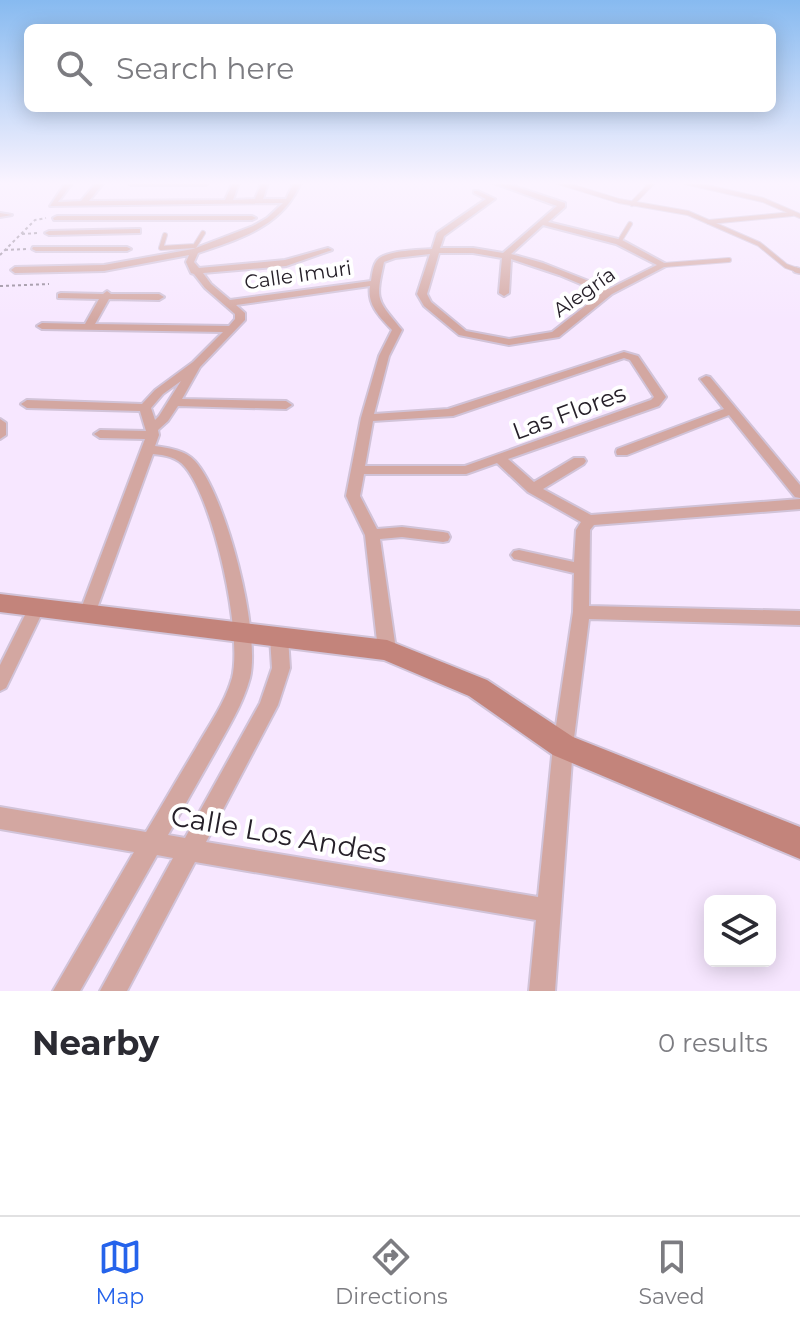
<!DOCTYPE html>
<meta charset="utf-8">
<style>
:root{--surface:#fff;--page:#f7f7f7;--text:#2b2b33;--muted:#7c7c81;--line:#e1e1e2;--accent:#2563eb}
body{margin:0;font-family:Montserrat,sans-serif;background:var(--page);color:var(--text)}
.controls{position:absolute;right:24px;bottom:24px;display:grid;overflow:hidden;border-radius:12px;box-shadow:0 4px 20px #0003}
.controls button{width:72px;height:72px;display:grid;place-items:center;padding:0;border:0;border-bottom:2px solid var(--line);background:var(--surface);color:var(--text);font:40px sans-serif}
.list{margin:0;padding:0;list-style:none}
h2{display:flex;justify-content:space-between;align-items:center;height:104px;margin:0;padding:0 32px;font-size:34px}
h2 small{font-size:26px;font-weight:400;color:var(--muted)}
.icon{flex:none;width:44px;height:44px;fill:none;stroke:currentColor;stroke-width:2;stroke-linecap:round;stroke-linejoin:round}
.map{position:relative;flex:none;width:800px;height:991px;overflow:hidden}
.search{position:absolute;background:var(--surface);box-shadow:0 4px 20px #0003;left:24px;right:24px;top:24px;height:88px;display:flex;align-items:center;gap:20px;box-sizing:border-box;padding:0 28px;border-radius:12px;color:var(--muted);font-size:30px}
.sheet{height:224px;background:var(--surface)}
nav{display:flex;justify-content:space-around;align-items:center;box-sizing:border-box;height:112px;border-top:2px solid var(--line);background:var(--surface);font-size:22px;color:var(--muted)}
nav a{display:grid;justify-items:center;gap:4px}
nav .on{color:var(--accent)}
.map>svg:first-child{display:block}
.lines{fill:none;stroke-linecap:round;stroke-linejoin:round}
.lane-far1-casing{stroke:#d1c3d8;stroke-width:6}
.lane-casing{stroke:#d1c3d8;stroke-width:8}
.street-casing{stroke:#d1c3d8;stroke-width:4}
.secondary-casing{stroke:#d1c3d8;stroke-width:4}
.path{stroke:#8f8494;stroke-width:2;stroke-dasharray:3 3;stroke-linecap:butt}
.lane-far1{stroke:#d3a7a1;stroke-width:4}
.lane{stroke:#d3a7a1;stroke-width:5}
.street{fill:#d3a7a1;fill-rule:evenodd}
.secondary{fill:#c3847b;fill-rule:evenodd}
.labels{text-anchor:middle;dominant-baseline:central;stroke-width:8;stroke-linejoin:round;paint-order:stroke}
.far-street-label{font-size:20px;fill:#262029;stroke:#fff}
.street-label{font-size:24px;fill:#262029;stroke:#fff}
.near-street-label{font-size:28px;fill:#262029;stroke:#fff}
</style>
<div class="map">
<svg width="800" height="991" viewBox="0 0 800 991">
<rect width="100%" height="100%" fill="#f7e7ff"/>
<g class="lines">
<g class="lane-far1-casing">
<g id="lane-far1">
<path d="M558,182L619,201L688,213L759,244L786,266L800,271"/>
<path d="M685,182L763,200L800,216"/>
<path d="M632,204L653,182"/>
<path d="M709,222L792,214"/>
<path d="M165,235L161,248L195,246L203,233"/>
<path d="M619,242L630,224"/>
<path d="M664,265L729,260"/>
</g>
</g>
<g class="lane-casing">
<path id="lane" d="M796,270L800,271"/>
</g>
<g class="street-casing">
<g id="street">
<path d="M66,182H73L58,202L81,201L97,182H104L89,201L225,200L233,182H239L233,200L255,199L262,182H268L263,199H286L294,182H301C283,226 242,238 198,253L194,262L199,268L285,260L328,248L332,250L286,266L203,273L211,284L230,300L371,281C372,275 373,266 376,262C382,250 419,250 432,249L437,233L486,199L474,193V191H478L495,199L444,236L440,248H473L503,253L557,206L491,182H502L565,203V207L548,222L622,240L668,265L612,294L559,337L509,345L459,335L424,306L417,294L430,254L395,258L384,262C375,302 377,299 402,330L389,356L374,414L448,409L624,352L638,356L666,397L659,406L508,459L534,482L574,458H584L586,461L584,464L543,489L591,515L800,499V509L594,525L590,530L589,606L800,611V625L589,619L573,746L555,991H529L536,920L195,862L127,991H100L173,858L157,855L80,991H53L134,852L0,829V807L146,832C163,804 179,776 196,748C209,725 225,703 232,678C243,635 214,501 185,467C177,457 165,455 153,454L95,614L93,619L87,620L81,619L79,614L145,439L100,438L94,434L100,430L146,431L140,411L27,408L21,404L27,400L142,404L155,390L193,362L223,332L42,329L37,326L42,323L85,324L99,299L58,298V294L61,293L103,294L107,291L111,294H159L164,297L159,300L109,299L95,324L229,326L235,319V314L205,288L194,274L191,273L186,262L189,255L104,271L15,273L11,270L15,267L104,265L193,249L253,226L267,218L283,203L50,206ZM543,225L616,244L657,265L609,289L543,263L511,254ZM439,253H473L502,258L499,293L504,296L509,293L511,259L559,275L602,293L552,332L509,339L466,331L431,302L427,294ZM370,286C367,305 380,317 392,330L379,356L361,418L346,496L365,535L378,650L381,655L387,657L393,655L396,650L380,539L402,537L443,542L448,541L450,537L448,533L443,532L402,527L377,529L360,496L364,474H466L497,463L528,492L581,522L576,530L574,562L519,550L514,551L511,555L514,559L519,560L574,573L573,612L553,746L538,897L206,842L278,705L290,668L288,637L285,632L279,630L273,632L270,637L272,668L260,703L185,838L168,835C184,807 200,778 216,750C229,726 243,704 250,678C261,632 226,495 195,461C185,450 169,448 155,446L159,435L158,430L168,421L178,406L286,409L292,405L286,401L182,399L200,367L245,320V313L236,305ZM624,358L630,360L654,397L651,400L465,466H365L373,421L453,416ZM181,381L159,416L155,420L151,408L163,394Z"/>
<path d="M209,182L206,185H131L128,183Z"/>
<path d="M0,213L12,215L0,217Z"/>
<path d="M57,216H252L256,218L252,220H54L53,218Z"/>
<path d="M137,229H140V233L49,235L45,233L49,231Z"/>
<path d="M33,247H127L131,249L127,251H36L32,249Z"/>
<path d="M706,376L710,377L800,485V498L795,497L729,415L627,455H617L616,452L617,449L724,409L700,379Z"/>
<path d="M0,419L6,423V435L0,439Z"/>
<path d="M37,601L43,603L45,607L6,688L0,691V665L31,603Z"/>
</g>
</g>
<g class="secondary-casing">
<path id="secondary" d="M0,594L387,640L487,680L573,737L800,827V859L553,755L469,696L384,660L0,612Z"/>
</g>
<g class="path">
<path d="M22,234L38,233"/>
<path d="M5,250L26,249"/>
<path d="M0,255L35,220L46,218"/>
<path d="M0,286L49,284"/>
</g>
<use href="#lane-far1" class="lane-far1"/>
<use href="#lane" class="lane"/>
<use href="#street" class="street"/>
<use href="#secondary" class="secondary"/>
</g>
<linearGradient id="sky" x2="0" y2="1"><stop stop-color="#87baf0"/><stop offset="0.57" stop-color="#fbf4ff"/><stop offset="1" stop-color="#fbf4ff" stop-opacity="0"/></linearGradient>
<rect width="800" height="321" fill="url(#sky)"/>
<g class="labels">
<g class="far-street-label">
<text transform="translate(298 275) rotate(-8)">Calle Imuri</text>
<text transform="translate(584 292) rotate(-35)">Alegría</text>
</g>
<g class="street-label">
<text transform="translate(569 412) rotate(-20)">Las Flores</text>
</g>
<g class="near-street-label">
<text transform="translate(279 834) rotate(10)">Calle Los Andes</text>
</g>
</g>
</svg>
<div class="controls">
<button><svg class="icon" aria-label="layers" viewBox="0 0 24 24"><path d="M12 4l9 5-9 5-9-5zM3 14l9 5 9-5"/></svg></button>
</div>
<div class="search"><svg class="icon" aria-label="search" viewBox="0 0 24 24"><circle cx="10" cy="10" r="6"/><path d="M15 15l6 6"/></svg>Search here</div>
</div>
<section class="sheet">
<h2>Nearby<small>0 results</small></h2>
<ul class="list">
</ul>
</section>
<nav>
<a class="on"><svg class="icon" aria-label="map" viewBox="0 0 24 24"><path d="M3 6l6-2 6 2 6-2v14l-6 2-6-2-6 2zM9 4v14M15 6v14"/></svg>Map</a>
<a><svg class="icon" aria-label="directions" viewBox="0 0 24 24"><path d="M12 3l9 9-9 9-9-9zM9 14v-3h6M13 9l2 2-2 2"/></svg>Directions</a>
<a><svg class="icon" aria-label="saved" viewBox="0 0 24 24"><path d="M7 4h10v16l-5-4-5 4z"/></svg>Saved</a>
</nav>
